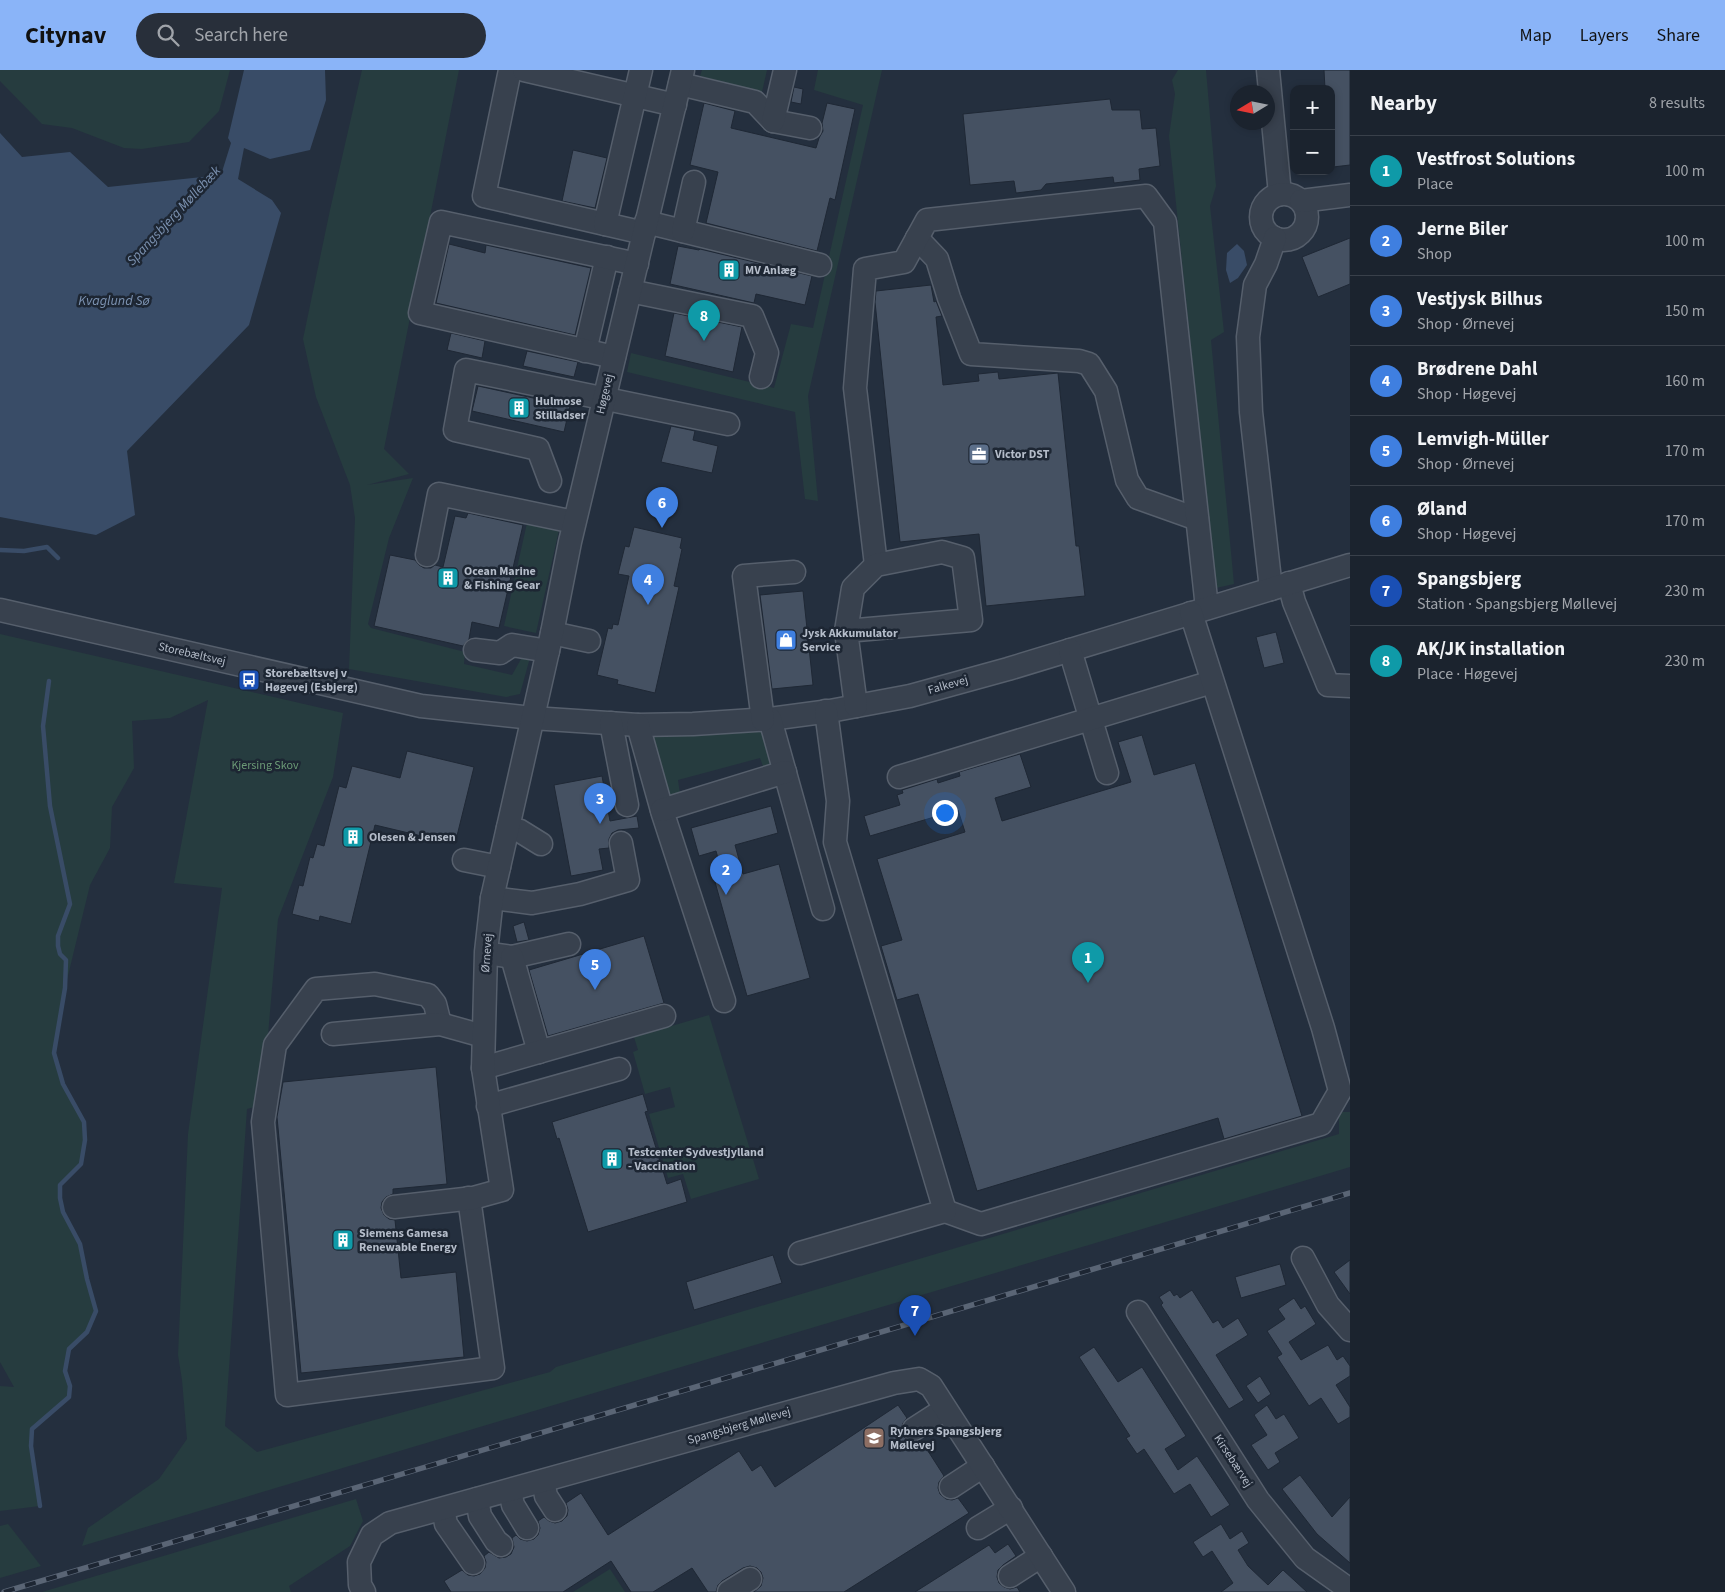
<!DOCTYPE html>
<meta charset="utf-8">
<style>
:root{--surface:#1b232e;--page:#282f3a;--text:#f1f3f6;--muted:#a0a4aa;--line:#39404a;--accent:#8ab4f8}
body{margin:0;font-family:"Source Sans 3",sans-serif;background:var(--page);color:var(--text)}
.controls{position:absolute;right:15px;top:15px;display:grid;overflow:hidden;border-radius:10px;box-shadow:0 2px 8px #0003}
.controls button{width:45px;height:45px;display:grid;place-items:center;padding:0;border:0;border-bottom:1px solid var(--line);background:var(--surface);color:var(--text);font:25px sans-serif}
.compass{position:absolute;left:1230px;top:15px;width:45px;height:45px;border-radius:50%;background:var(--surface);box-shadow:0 2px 8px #0003;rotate:260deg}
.you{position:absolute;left:944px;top:742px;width:18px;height:18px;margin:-12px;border:4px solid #fff;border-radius:50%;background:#1a73e8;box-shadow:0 0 0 8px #1a73e833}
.badge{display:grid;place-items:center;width:32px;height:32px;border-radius:50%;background:var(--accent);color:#fff;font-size:16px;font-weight:700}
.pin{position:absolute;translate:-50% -41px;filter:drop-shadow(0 1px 2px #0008)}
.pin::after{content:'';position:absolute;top:26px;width:18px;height:15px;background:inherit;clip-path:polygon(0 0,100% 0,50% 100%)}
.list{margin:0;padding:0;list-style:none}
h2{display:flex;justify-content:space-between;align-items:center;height:65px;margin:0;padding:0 20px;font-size:21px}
h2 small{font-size:16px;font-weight:400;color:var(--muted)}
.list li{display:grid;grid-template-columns:32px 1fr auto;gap:15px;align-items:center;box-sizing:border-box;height:70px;padding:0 20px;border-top:1px solid var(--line)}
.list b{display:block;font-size:19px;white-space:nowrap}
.list p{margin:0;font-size:16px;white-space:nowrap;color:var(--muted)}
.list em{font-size:16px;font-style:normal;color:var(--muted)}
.icon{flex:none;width:28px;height:28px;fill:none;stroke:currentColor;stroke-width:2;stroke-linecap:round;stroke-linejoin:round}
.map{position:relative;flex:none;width:1350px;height:1522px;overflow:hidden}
header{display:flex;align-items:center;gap:30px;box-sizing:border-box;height:70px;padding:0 25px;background:var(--accent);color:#111}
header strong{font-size:24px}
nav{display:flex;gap:28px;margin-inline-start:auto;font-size:18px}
.search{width:350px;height:45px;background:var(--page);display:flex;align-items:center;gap:12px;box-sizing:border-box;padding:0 18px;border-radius:28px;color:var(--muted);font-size:19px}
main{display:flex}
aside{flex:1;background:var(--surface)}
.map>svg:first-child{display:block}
.green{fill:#263c3f}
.water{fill:#394c67}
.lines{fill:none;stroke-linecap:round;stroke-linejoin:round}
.stream{stroke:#394c67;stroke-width:4.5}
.building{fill:#455162;stroke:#1f2835}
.minor-casing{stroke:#565f6c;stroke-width:25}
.minor{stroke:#38414e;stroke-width:22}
.rail-casing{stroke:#5a6575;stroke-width:5.5}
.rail{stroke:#1d2633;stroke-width:4;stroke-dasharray:11;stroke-linecap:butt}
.labels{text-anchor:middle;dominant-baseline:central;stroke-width:5;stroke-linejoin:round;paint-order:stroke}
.poi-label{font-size:12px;font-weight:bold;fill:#b4bcc9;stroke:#1d2633;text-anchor:start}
.street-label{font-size:12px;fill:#b4bcc9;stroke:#1d2633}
.park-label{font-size:12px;fill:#6b9a76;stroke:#1d2633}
.water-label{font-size:14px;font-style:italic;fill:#7c92b1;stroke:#1d2633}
</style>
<header>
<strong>Citynav</strong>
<div class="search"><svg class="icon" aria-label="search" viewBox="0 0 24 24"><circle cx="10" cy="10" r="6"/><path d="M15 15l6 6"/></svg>Search here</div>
<nav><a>Map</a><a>Layers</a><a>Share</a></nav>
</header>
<main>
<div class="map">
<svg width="1350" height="1522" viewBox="0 0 1350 1522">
<rect width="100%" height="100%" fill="#242f3e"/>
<g class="green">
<path d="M0,0H230L219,41L189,72L142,79L124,78L72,58L42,54L0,11Z"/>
<path d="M362,0H459L384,379L409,404L367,415L413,408L389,468L368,554L371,558L465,582L464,594L512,605L525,582L531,584L520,624L506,627L349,599L355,448L350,415L316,327L303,269L330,140Z"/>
<path d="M702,0H767L762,22L700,6Z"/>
<path d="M818,0H882L808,326L818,431L805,429L795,342L627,302L631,283L774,318L791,254L813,258L863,35L814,20Z"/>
<path d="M1178,0H1206L1216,116L1210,136L1224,262L1211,270L1234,514L1216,518L1169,66L1175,24L1172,10Z"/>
<path d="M527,453L559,460L536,563L504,556Z"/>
<path d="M0,564L343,643L333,707L278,849L262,1035L247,1039L225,1356L257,1382L550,1302L556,1297L1339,1064V1042H1350V1097L82,1476L88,1458L159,1409L187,1369L182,1310L178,1285L188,1064L222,818L174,813L208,630L170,648L132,651L134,698L112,737L110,778L90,815L65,918L54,983L63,1014L84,1052L85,1070L81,1094L60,1115V1128L63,1142L80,1174L87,1209L96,1241L87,1262L69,1279L65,1301L70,1316L69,1327L32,1359L31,1376L40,1436L0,1441V1316L14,1317L0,1292Z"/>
<path d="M758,660L762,662L775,692L764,699L760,688L678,710L680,724L669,728L649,674L654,667Z"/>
<path d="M709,945L759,1109L691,1129L683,1104L668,1108L649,1044L675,1037L670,1017L645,1024L633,982L638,980L634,967Z"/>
<path d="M356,1429L363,1451L350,1476L289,1516L291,1522H42Z"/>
<path d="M8,1454L41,1496L0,1508V1456Z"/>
<path d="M610,1499L625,1522H573Z"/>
</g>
<g class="water">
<path d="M244,0H325L326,30L310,80L270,89L244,78L238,109L272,130L281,143L249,255L127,381L135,445L96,465L0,447V63L22,87L70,82L108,117L221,105L231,73L228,68Z"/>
<path d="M1237,174L1244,181L1247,195L1238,208L1230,213L1226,200L1227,183Z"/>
</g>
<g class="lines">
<g class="stream">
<path d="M0,480L24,481L47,477L58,488"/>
<path d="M40,1436L31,1376L32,1359L69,1327L70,1316L65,1301L69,1279L87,1262L96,1241L87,1209L80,1174L63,1142L60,1128V1115L81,1094L85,1070L84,1052L63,1014L54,983L65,918L66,890L60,884L58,876V866L70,834L50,736L43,656L49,611"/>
</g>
</g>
<g class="building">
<path d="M1324,0H1350V95L1333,97L1331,84V19H1325Z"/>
<path d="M794,17L803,19L801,34L791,32Z"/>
<path d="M1110,29L1112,40H1140L1142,59L1156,58L1160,96L1139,99L1140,110L1114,113L1113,107L1046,114L1041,120L1016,123L1014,111L970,115L963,44Z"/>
<path d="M704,33L735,41L731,58L816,78L819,68L823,61L822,53L827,33L855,39L835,130L830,128L817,181L706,153L718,102L690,95Z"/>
<path d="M573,80L607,88L595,138L562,131Z"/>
<path d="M1350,168V214L1318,227L1302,187Z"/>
<path d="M449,174L485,183L486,175L591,198L575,265L436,233Z"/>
<path d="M678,176L699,180L700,179L812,206L805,235L756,224L754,233L670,214Z"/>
<path d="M931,215L934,232L936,231L942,246L936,247L943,315L979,311L978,304L998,302L999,309L1058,303L1076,476H1079L1085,526L986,536L979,464L900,472L875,232L876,221Z"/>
<path d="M674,243L742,257L733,302L665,286Z"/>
<path d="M451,263L485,271L482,288L447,280Z"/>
<path d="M527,281L578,292L574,307L523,296Z"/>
<path d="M478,316L570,336L564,362L472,341Z"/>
<path d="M671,356L695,361L693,370L718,376L712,403L661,392Z"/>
<path d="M468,443L523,455L499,558L472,552L469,569L463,576L374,556L390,485L415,490L419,495L424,498H431L435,495L443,497L455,446L466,448Z"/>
<path d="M634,457L682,468L680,478L682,479L674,516L679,517L655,623L617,614L618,610L597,605L608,558L612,559L613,554L618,555L629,506L618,504L625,476L629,477Z"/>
<path d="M803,521L813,615L772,619L760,525Z"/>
<path d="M1276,562L1284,593L1264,598L1256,567Z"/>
<path d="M1142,665L1154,705L1195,693L1302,1046L1224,1069L1218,1048L977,1121L918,924L897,930L881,876L902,870L877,789L965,762L958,740L870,766L864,746L900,735L897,725L903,723L902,720L937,709L938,713L960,706L959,702L1020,684L1031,717L995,728L1002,751L1131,712L1118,672Z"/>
<path d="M407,681L474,697L455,774L375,755L351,854L320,846L319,851L292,844L299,815L303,816L310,787L313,788L317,774L324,776L339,716L346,718L352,696L400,708Z"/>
<path d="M602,706L610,751L637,746L639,758L618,760L612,763L609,769V778L599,779L603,800L571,806L554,715Z"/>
<path d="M771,736L778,763L735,775L743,804L779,794L810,908L747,926L715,812L724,810L716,781L699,786L691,758Z"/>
<path d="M524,852L529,870L517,872L513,856Z"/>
<path d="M644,866L664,933L548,966L529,900Z"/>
<path d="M436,997L447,1114L393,1119V1124L386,1127L382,1132L381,1138L384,1145L389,1149L395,1150L401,1208L456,1202L464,1287L301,1303L277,1047L283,1012Z"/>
<path d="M643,1024L648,1041L645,1042L667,1114L681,1109L687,1132L588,1162L559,1068L557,1069L552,1052Z"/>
<path d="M773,1185L782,1213L694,1240L686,1212Z"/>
<path d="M1350,1190V1224L1334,1202Z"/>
<path d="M1280,1194L1286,1215L1241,1228L1235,1207Z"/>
<path d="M1170,1220L1174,1226L1177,1224L1180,1228L1192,1220L1213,1253L1218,1250L1223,1258L1238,1248L1248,1265L1216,1285L1244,1330L1229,1339L1161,1235L1163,1233L1159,1227Z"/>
<path d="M1294,1228L1301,1239L1305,1236L1316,1254L1289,1272L1301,1290L1328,1275L1337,1290L1343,1286L1350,1296V1306L1336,1315L1350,1337V1347L1338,1354L1321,1328L1309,1336L1277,1287L1282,1284L1267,1261L1285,1249L1278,1239Z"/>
<path d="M1094,1277L1118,1312L1142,1297L1186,1366L1165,1379L1178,1400L1197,1386L1230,1435L1211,1447L1190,1414L1174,1424L1144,1379L1137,1384L1126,1368L1130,1366L1079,1287Z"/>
<path d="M1260,1306L1271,1324L1258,1333L1246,1316Z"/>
<path d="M898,1335L907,1348L903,1353L901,1359L903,1366L908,1370L914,1372L921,1370L944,1406L939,1412L938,1418L940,1424L946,1429L952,1430L958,1428L969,1443L844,1522H754L761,1516L763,1508L761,1502L757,1498L750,1496L743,1498L722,1511L718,1515L716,1522H708L692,1498L653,1522H631L611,1491L563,1522H451L444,1511L462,1500L468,1505L474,1506L480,1504L485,1498L486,1492L484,1486L489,1482L499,1488L506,1487L511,1484L514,1477L512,1468L516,1465L520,1469L527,1471L534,1469L538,1465L540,1458L538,1451L544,1447L549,1451L555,1453L562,1451L567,1446L568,1440L566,1433L581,1423L608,1465L739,1381L752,1401L761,1395L775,1417Z"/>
<path d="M1267,1335L1276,1349L1284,1344L1299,1368L1275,1383L1280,1392L1268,1400L1251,1375L1267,1365L1254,1345Z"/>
<path d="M1300,1405L1332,1447L1350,1427V1493L1317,1464L1282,1419Z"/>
<path d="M1221,1454L1230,1469L1242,1461L1249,1473L1238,1480L1248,1496L1268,1515L1283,1500L1307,1522H1221L1233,1513L1212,1481L1203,1487L1193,1472Z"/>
<path d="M1008,1474L1016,1486L1003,1495L998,1500L997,1507L999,1513L1004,1517L1010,1519L1017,1517L1020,1522H915L989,1475L995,1483Z"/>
</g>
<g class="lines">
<g class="minor-casing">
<g id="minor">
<path d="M510,0L484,126L605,154"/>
<path d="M524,0L675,35"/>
<path d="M641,0L605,154L644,163"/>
<path d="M1268,0L1280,124"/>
<path d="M680,14L755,32L773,51L810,58"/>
<path d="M773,51L785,0"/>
<circle cx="1284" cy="147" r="23"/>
<path d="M1301,131L1350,125"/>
<path d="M646,152L820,195"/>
<path d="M683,161L694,112"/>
<path d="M917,168L937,189L949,228L971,284L1079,291L1089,294L1106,321L1127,410L1138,428L1197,449"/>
<path d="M630,221L752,246L767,283L761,307"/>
<path d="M585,281L607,187"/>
<path d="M614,287L420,243L441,152L637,194"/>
<path d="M550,411L538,379L455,360L466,300L728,354"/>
<path d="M427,485L439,424L574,452"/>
<path d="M876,495L855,318L865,199L904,192L927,150L1146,126L1165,152L1207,538"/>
<path d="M1289,513L1294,532L1328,615L1350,616"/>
<path d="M1271,519L1251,342L1248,267L1255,215L1266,194L1275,168"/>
<path d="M0,540L421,636L532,648L638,655L693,654L770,649L830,641L910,626L1008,599L1350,495"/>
<path d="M846,561L971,550L963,488L942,482L876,495L853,518L846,561L856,636"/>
<path d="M552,563L589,571"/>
<path d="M475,580L500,583L512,575L548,581"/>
<path d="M1070,580L1107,703"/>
<path d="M770,649L823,839"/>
<path d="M763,650L744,506L794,502"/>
<path d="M611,653L627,735"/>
<path d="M638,655L663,744L724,931"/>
<path d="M899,707L1212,612"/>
<path d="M662,740L785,702"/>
<path d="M508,758L520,761L541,774"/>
<path d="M464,790L499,797"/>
<path d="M492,828L532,833L580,824L628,810L621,773"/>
<path d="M499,885L512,887L569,874"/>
<path d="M512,887L539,982"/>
<path d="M440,954L435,934L428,925L375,914L316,919L275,975L263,1052L287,1325L493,1298L469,1128"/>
<path d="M333,964L440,954L483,966"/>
<path d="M483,998L664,946"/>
<path d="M488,1036L619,999"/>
<path d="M394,1137L473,1128L502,1120L483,998L486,882L492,828L552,563L570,472L683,0"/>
<path d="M945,1141L981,1154L1321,1054L1340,1021L1323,958L1191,543"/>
<path d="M800,1183L945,1141L835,772L838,731L826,641"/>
<path d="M1303,1188L1328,1235L1350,1260"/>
<path d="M1138,1242L1258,1430L1305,1488L1350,1520"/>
<path d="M914,1359L945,1339"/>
<path d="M543,1411L546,1426L555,1440"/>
<path d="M951,1417L983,1396"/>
<path d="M510,1421L513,1435L527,1458"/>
<path d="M477,1429L480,1446L496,1471L501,1475"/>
<path d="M443,1439L446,1454L473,1493"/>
<path d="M978,1458L1011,1438"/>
<path d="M1010,1506L1041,1486"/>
<path d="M364,1522L360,1515L359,1492L372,1465L390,1453L894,1313L919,1309L931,1316L1064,1522"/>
<path d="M729,1522L750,1509"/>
</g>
</g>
<use href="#minor" class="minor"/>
<g class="rail-casing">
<path id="rail" d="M4,1522L1350,1123"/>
</g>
<use href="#rail" class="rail"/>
</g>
<defs>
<g id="building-square" transform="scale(1.125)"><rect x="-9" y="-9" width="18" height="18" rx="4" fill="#0f9aa8" stroke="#1d2633"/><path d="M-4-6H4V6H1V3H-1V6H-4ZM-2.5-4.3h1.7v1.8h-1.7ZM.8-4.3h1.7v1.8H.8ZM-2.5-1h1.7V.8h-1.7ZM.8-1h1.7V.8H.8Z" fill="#fff"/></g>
<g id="office-square" transform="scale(1.125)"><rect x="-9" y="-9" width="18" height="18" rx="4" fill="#5c6f8a" stroke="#1d2633"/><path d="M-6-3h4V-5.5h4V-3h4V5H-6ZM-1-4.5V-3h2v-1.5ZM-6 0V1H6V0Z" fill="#fff"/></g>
<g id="shop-square" transform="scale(1.125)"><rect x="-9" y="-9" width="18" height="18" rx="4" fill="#3f7fe0" stroke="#1d2633"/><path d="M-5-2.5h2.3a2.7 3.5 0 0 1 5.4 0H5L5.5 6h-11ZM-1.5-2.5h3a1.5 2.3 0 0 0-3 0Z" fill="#fff"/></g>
<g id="bus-square" transform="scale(1.125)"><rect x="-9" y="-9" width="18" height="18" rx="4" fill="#1a4fb4" stroke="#1d2633"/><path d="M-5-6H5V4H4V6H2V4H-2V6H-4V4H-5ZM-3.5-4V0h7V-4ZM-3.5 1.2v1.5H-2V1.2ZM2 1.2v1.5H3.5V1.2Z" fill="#fff"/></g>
<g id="school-square" transform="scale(1.125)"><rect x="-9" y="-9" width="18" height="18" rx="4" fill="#8d6e63" stroke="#1d2633"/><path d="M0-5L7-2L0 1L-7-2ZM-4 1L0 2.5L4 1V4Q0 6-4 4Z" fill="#fff"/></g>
</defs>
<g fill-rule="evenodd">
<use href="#building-square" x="729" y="200"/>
<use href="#building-square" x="519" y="338"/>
<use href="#office-square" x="979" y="384"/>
<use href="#building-square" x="448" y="508"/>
<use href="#shop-square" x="786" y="570"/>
<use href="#bus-square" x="249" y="610"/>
<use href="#building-square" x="353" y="767"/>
<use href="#building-square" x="612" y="1089"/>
<use href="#building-square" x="343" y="1170"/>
<use href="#school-square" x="874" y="1368"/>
</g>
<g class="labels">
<g class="poi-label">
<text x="745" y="200">MV Anlæg</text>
<text x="535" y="331">Hulmose<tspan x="535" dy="14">Stilladser</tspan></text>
<text x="995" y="384">Victor DST</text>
<text x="464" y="501">Ocean Marine<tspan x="464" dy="14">&amp; Fishing Gear</tspan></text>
<text x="802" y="563">Jysk Akkumulator<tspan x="802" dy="14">Service</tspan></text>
<text x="265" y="603">Storebæltsvej v<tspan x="265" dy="14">Høgevej (Esbjerg)</tspan></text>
<text x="369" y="767">Olesen &amp; Jensen</text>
<text x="628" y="1082">Testcenter Sydvestjylland<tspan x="628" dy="14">- Vaccination</tspan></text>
<text x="359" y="1163">Siemens Gamesa<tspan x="359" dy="14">Renewable Energy</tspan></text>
<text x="890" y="1361">Rybners Spangsbjerg<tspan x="890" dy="14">Møllevej</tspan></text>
</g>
<g class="street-label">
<text transform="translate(605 324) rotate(-77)">Høgevej</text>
<text transform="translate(192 584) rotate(13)">Storebæltsvej</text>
<text transform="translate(948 615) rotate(-16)">Falkevej</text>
<text transform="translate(487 883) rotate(-86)">Ørnevej</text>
<text transform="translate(739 1356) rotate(-16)">Spangsbjerg Møllevej</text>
<text transform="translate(1233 1391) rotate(57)">Kirsebærvej</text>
</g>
<g class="park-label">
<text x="265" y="695">Kjersing Skov</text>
</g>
<g class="water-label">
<text transform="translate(174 146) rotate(-47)">Spangsbjerg Møllebæk</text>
<text x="114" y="231">Kvaglund Sø</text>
</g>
</g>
</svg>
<div class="controls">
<button>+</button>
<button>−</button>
</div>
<svg class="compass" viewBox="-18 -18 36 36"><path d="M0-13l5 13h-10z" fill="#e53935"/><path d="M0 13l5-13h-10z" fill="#a0a4aa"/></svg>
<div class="you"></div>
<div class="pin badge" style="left:1088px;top:913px;background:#0f9aa8">1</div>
<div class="pin badge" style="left:726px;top:825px;background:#3f7fe0">2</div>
<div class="pin badge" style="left:600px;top:754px;background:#3f7fe0">3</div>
<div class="pin badge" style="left:648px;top:535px;background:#3f7fe0">4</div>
<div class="pin badge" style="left:595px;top:920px;background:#3f7fe0">5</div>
<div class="pin badge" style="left:662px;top:458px;background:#3f7fe0">6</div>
<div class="pin badge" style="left:915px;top:1266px;background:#1a4fb4">7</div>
<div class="pin badge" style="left:704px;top:271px;background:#0f9aa8">8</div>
</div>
<aside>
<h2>Nearby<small>8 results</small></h2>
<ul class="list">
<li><span class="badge" style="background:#0f9aa8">1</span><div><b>Vestfrost Solutions</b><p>Place</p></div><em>100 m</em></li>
<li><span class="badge" style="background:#3f7fe0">2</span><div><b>Jerne Biler</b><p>Shop</p></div><em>100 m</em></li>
<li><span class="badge" style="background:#3f7fe0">3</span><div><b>Vestjysk Bilhus</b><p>Shop · Ørnevej</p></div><em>150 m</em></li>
<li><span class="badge" style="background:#3f7fe0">4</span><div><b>Brødrene Dahl</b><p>Shop · Høgevej</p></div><em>160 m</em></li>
<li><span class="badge" style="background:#3f7fe0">5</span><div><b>Lemvigh-Müller</b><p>Shop · Ørnevej</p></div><em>170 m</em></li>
<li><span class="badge" style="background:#3f7fe0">6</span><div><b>Øland</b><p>Shop · Høgevej</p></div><em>170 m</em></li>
<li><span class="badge" style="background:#1a4fb4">7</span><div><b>Spangsbjerg</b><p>Station · Spangsbjerg Møllevej</p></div><em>230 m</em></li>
<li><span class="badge" style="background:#0f9aa8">8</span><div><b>AK/JK installation</b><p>Place · Høgevej</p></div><em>230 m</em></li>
</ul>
</aside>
</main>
